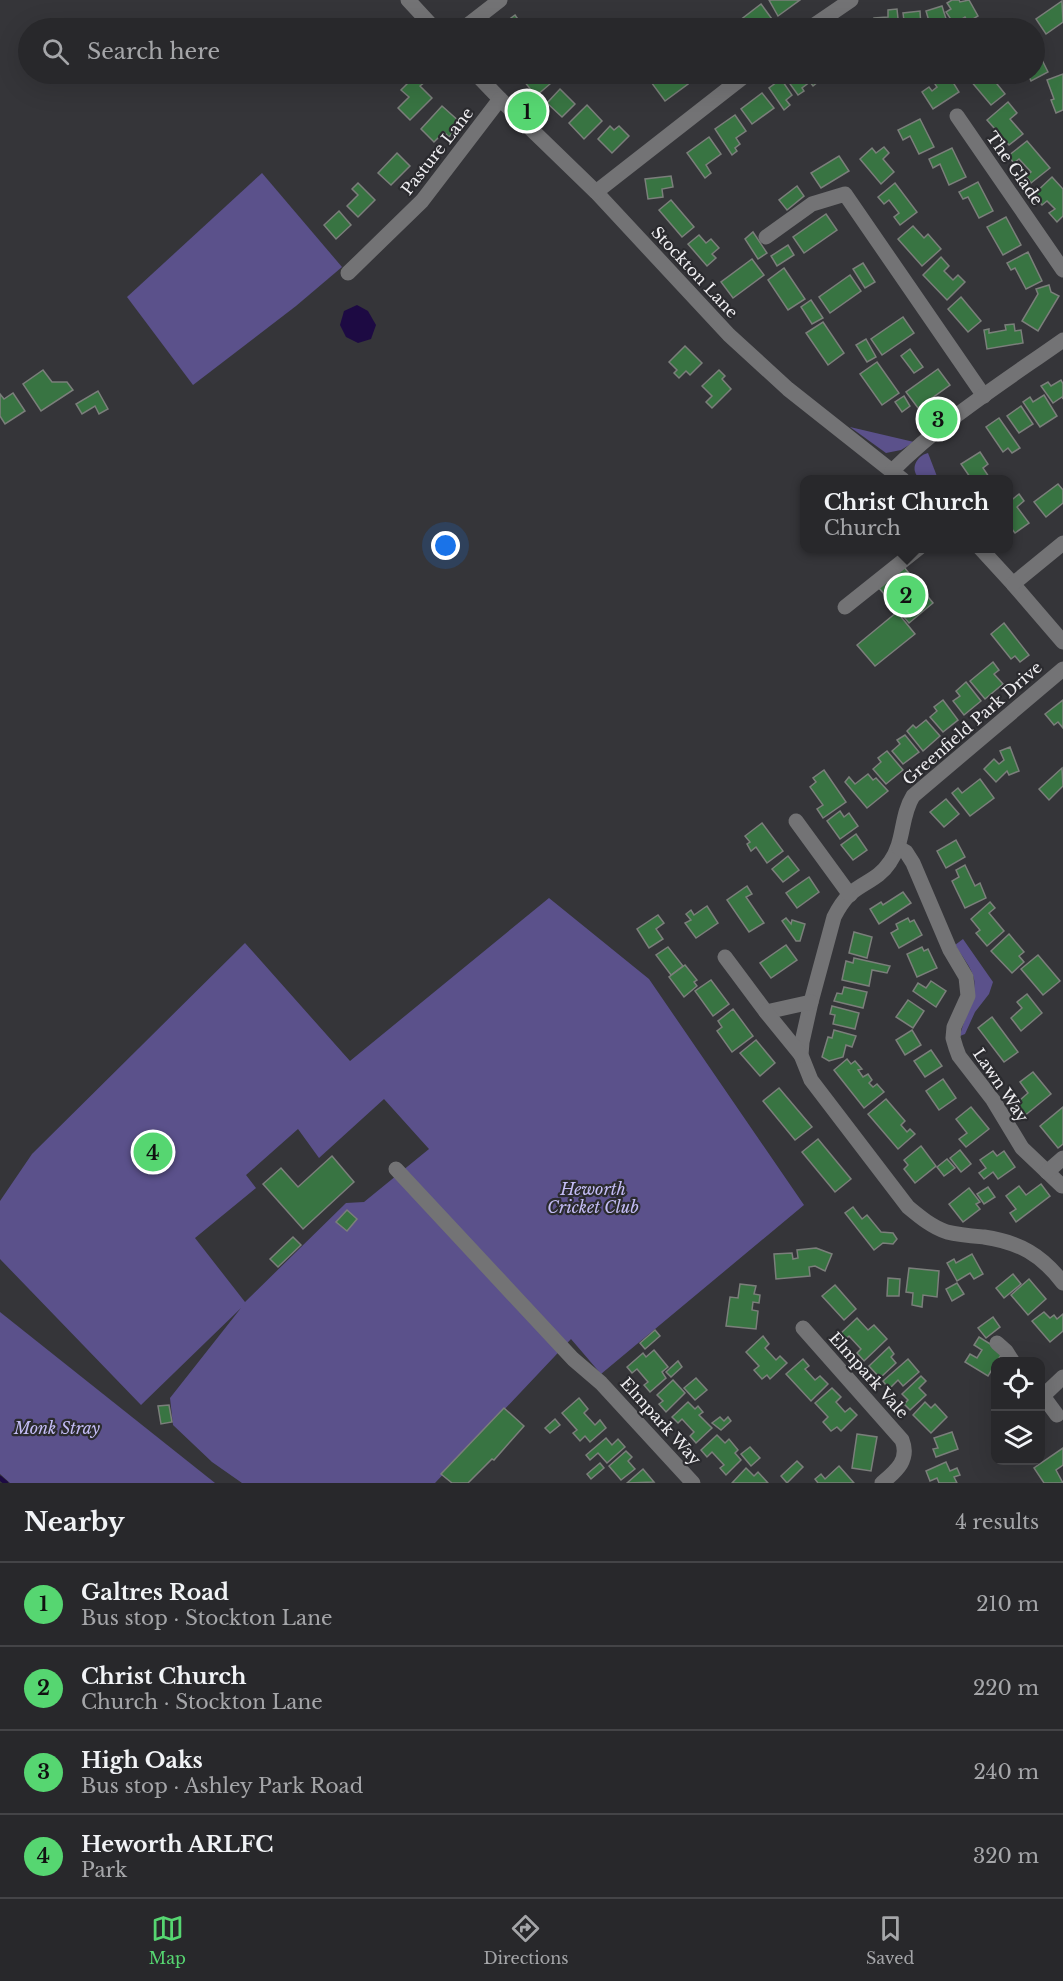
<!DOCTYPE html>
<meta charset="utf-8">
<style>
:root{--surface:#28282b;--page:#343437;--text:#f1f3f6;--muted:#a5a6a9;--line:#444447;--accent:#56d671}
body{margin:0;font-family:"Libre Baskerville",serif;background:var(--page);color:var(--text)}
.controls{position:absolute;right:18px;bottom:18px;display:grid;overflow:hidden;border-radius:12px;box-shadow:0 6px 24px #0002}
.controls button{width:54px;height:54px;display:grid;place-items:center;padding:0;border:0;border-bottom:2px solid var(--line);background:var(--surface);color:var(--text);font:30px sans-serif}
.you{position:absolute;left:446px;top:546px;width:21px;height:21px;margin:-15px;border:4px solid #fff;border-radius:50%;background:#1a73e8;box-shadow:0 0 0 9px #1a73e833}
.badge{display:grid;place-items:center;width:39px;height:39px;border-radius:50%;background:var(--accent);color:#111;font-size:20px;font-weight:700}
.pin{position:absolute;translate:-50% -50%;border:3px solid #fff;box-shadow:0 2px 6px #0006}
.popup{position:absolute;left:800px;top:475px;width:213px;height:78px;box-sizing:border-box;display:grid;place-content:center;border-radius:12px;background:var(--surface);filter:drop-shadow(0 2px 4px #0005);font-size:20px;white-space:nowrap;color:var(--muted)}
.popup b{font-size:22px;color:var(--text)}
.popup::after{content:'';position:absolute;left:50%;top:100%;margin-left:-12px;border:12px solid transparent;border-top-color:var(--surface)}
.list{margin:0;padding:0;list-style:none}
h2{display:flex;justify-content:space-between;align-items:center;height:78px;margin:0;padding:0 24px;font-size:26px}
h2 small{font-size:20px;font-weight:400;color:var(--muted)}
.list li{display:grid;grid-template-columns:39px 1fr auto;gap:18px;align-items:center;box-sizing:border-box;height:84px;padding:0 24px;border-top:2px solid var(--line)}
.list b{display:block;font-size:22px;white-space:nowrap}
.list p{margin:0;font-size:20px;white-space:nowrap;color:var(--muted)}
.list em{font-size:20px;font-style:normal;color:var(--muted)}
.icon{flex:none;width:33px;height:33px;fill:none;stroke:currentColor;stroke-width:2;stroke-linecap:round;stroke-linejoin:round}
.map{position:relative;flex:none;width:1063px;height:1483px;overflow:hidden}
.search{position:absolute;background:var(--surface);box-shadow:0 6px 24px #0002;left:18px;right:18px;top:18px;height:66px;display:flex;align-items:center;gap:15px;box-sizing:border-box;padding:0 21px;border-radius:33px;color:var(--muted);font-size:22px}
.sheet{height:414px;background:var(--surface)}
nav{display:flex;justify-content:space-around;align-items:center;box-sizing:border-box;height:84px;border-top:2px solid var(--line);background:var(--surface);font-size:16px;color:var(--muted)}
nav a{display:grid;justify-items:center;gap:3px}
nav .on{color:var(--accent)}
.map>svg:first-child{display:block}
.green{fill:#5b518b;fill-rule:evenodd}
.water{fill:#1d0a43}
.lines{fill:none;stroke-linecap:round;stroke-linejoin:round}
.stream{stroke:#1d0a43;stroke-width:4.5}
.building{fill:#387442;stroke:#7b7f7b;stroke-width:1.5}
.minor{stroke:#737375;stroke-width:15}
.labels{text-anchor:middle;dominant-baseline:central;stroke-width:4.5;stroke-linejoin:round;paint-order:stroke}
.street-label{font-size:16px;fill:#efeef1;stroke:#2b2b2f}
.park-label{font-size:16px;font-style:italic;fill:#c4bdf5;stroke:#2b2b2f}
</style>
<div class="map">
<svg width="1063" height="1483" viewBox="0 0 1063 1483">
<rect width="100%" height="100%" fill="#353539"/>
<g class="green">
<path d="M262,173L342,267L296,306L193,385L127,297Z"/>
<path d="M850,427L914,442L901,450L886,453Z"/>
<path d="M928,453L938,479H920C909,470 916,456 928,453Z"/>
<path d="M549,898L649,979L804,1205L601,1374L571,1339L435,1483H242L212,1462L173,1425L170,1398L241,1308L141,1405L0,1259V1201L32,1154L245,943L350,1061ZM384,1099L429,1149L364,1202L346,1203L245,1302L195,1238L256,1188L246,1175L298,1129L319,1158Z"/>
<path d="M963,939L993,982L989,994L975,1012L965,1034L960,1036C963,1021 977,993 974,979C972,968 961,955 955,945Z"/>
<path d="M0,1312L215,1483H10L0,1474Z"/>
</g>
<path class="water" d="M357,305L368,311L376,325L371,339L358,343L346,337L340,325L344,311Z"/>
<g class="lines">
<path class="stream" d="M0,1478L6,1483"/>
</g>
<g class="building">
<path d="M769,0H800L778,16Z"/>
<path d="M952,0H959L960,2L969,0L978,16L968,22L965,17L954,24L946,12L951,9L947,3Z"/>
<path d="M1062,1L1063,22L1046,34L1036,19Z"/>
<path d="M761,4L772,19L759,28H744L739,21Z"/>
<path d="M942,6L949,28H931L926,11Z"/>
<path d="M897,9L899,28H875L874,18L888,17V10Z"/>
<path d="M920,11L921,28H905L903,13Z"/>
<path d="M515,15L524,28H486L497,20L500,26Z"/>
<path d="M1034,44L1048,72L1031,81L1028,74H1034Z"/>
<path d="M417,74L425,82L420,86L432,98L410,120L398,108L409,97L401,90Z"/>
<path d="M531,74H542L550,84L536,96L523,80Z"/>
<path d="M662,74H680L688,84L665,101L651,82Z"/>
<path d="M790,74H814L819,81L813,86L810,82L802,88L804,91L798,95L785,77Z"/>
<path d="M944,74H948L959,92L933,109L922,92L929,87L932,91L937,87L933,81Z"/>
<path d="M977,74H989L1005,94L991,105L970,80Z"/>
<path d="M1063,74V110L1056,113L1051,100L1054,99L1047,80Z"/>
<path d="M781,79L792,95L786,100L790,105L784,110L769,88Z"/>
<path d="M560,89L575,104L562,117L547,103Z"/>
<path d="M762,93L774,108L752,124L741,109Z"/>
<path d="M1008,102L1017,113L1010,119L1023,134L1009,145L987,120Z"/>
<path d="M587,105L602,121L584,139L569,123Z"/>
<path d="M442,106L461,123L449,137L444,132L434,142L421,129Z"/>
<path d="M735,115L746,131L736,138L740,144L735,148L737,151L732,155L715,129Z"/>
<path d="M920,119L934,147L919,154L910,136L903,140L898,130Z"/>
<path d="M610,126L614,130L619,126L629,136L612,153L598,139Z"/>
<path d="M709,137L721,154L706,165L711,173L705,178L687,153Z"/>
<path d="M1027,141L1050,168L1031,183L1026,176L1031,172L1019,159L1014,163L1008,156Z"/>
<path d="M884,147L889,153L883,159L894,172L881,184L860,159L872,148L876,153Z"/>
<path d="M952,148L966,177L949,185L940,164L933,168L929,159Z"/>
<path d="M397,153L410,166L391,185L378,173Z"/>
<path d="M839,156L849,171L821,188L811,173Z"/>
<path d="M671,176L673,187L662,189L663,197L648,199L645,179Z"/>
<path d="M1052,177L1063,189V216L1057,222L1049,213L1055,209L1047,201L1042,205L1033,195Z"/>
<path d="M978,182L993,211L979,218L968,197L963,199L959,192Z"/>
<path d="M358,183L375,200L358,217L347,206L358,195L352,189Z"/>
<path d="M895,183L917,212L900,225L894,217L899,213L889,200L884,204L878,197Z"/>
<path d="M797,186L804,196L787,210L779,200Z"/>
<path d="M671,200L694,227L682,237L659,210Z"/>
<path d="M339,211L351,225L336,239L324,225Z"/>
<path d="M826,214L837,230L804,253L793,237Z"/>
<path d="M1006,217L1021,245L1003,255L987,227Z"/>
<path d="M913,226L924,238L928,234L941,249L922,266L898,239Z"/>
<path d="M753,232L767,253L758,259L745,239Z"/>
<path d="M699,235L706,243L711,239L719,248L712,254L716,258L707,266L688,244Z"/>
<path d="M788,245L794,255L777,266L771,256Z"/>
<path d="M1028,252L1042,281L1026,289L1015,268L1011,270L1007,263Z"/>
<path d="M941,257L949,266L944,271L953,280L958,275L965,282L947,300L923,275Z"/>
<path d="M752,259L764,275L733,298L721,282Z"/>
<path d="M863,263L875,282L865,288L853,269Z"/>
<path d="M784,268L805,299L788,310L768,280Z"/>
<path d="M850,275L861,291L830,313L819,297Z"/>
<path d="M1049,285L1051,292L1059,296L1038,331L1022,321L1038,294L1036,289Z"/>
<path d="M961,297L981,321L968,332L948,309Z"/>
<path d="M811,300L823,318L812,324L801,307Z"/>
<path d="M903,317L914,333L882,355L871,339Z"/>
<path d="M823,322L844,353L828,365L806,333Z"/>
<path d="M1014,324L1015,331L1021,330L1023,343L987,349L984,330L989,329V333L1006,330L1005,325Z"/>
<path d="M866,339L876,357L867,362L856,345Z"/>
<path d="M685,346L702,363L690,375L686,371L679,378L674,373L677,370L669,362Z"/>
<path d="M910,349L923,367L914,373L901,356Z"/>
<path d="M877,362L899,393L882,405L860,374Z"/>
<path d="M938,369L950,385L918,408L906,392Z"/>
<path d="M43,370L52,382H67L73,390L41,411L23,384Z"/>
<path d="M719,370L725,376L722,379L731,389L712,408L706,402L712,396L702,386Z"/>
<path d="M1061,380L1063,384V399L1062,397L1053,403L1041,386L1048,382L1051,386Z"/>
<path d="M98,391L108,409L99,414L95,406L82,414L76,404Z"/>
<path d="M13,393L25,411L5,424L0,416V394L4,399Z"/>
<path d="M1044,395L1057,416L1040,427L1023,402L1030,397L1033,402Z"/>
<path d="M904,396L910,406L902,412L895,402Z"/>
<path d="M1021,406L1033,424L1019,433L1007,416Z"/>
<path d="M999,418L1020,448L1012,453L1008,448L1003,452L986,427Z"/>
<path d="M980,452L988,464L983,468L991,480H972L961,464Z"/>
<path d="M1058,484L1063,490V503L1046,517L1034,502Z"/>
<path d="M1019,494L1024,501L1017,507L1029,523L1015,533L1008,524V503Z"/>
<path d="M904,567L933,603L909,623L879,588Z"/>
<path d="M897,612L915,634L875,666L857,645Z"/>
<path d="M1004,623L1029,655L1020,662L1015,656L1011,659L991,634Z"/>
<path d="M993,662L999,670L994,674L1003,684L985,699L970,681Z"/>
<path d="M966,682L981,701L964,715L953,701L960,696L956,691Z"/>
<path d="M943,700L958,720L943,732L930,717L937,711L934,707Z"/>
<path d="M1063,700V728L1058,722L1054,725L1045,714Z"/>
<path d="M926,720L940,736L923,751L907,731L913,725L916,728Z"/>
<path d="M905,735L919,752L903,764L892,751L900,744L897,740Z"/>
<path d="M1010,747L1019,771L1009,775L1007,771L996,782L984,769L994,759L999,764L1004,760L1000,751Z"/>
<path d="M887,751L903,770L886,784L873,769L881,762L878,758Z"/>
<path d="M1062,768L1063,786L1049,800L1039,789Z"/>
<path d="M824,770L846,802L823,818L817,809L823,805L810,787L816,782L813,778Z"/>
<path d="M868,774L873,780L876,778L888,791L867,808L845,782L849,777L855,784Z"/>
<path d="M980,779L994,798L970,816L952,793L958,788L962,793Z"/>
<path d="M946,799L959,814L944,827L930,812Z"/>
<path d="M840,811L844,817L849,813L858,826L840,839L827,821Z"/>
<path d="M762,823L783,851L767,863L756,847L751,851L747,844L750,842L745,836Z"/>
<path d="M856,834L867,850L853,860L841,845Z"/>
<path d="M956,840L965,857L946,868L937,851Z"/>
<path d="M788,856L799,870L783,882L772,869Z"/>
<path d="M965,865L975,886L980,883L986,898L965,908L952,881L959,877L956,870Z"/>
<path d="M809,877L819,892L797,908L786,893Z"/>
<path d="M747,886L752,894L746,897L764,923L749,932L727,900Z"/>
<path d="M903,892L911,903L879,924L870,909L881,902L883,905Z"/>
<path d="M990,902L995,908L989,913L1004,931L987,946L976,933L980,930L971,919Z"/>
<path d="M707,906L718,923L696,938L685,923L691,920L686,914L691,910L694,915Z"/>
<path d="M658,915L664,923L656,929L663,939L649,948L637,929Z"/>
<path d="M786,918L791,924L792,920L805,924L800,941H796L782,921Z"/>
<path d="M908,918L910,922L914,920L922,935L899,948L891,933L898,929L896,924Z"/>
<path d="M854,932L872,937L867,958L849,953Z"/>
<path d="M1009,934L1024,952L1019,956L1024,962L1012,973L991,951Z"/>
<path d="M786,945L797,960L771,978L760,963Z"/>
<path d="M668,947L683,966L671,975L656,955Z"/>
<path d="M922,947L924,951L928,949L937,968L917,977L907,954Z"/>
<path d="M1038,955L1060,981L1043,995L1021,969Z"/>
<path d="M854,958L890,966L887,973L872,970L869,986L842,980L846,961L853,963Z"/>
<path d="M685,965L697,980L694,982L697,986L684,997L669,977Z"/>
<path d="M711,980L729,1004L713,1016L695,991Z"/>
<path d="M931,981L946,991L936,1007L913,991L918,983L926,988Z"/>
<path d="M844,987L867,992L863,1008L834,1001L837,993L842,994Z"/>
<path d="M1027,994L1042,1013L1021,1031L1011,1018L1022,1008L1017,1002Z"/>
<path d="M908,1000L924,1011L913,1028L896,1017Z"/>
<path d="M832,1006L859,1013L855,1029L833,1024L835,1015L830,1014Z"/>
<path d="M733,1009L753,1036L732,1052L717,1031L722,1027L718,1021Z"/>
<path d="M992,1017L1018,1052L1004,1062L978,1028Z"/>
<path d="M834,1030L856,1036L852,1047L846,1045L843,1057L829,1061L822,1057L828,1037L832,1038Z"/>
<path d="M912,1030L921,1045L905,1055L896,1040Z"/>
<path d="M756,1040L775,1063L760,1076L740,1053Z"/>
<path d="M931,1050L942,1066L925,1077L914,1061Z"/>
<path d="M847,1059L851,1064L855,1061L862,1069L858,1070L863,1077L868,1074L872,1080L869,1083L873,1087L877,1084L884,1092L864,1108L834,1070Z"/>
<path d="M1033,1072L1051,1094L1023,1117L1013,1106L1028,1093L1020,1082Z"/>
<path d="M943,1079L956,1098L939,1110L926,1091Z"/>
<path d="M779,1088L812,1127L795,1140L763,1101Z"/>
<path d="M886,1099L905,1121L901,1125L907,1132L910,1129L915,1134L898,1149L868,1114Z"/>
<path d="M971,1107L989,1129L966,1147L959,1139L967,1133L956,1119Z"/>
<path d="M1063,1107V1144L1058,1148L1040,1126Z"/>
<path d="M818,1139L851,1179L835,1192L802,1152Z"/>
<path d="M921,1146L936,1166L915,1183L904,1169L908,1165L904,1160Z"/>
<path d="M960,1150L971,1164L961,1172L950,1158Z"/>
<path d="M993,1151L997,1156L1004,1151L1015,1167L998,1179L993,1172L984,1179L979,1173L986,1168L980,1160Z"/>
<path d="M332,1156L354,1182L303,1229L263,1184L281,1168L298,1187Z"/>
<path d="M947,1159L955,1168L944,1176L937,1167Z"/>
<path d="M1041,1184L1050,1196L1016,1222L1010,1213L1016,1209L1006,1196L1019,1186L1026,1195Z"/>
<path d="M988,1187L995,1197L984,1204L977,1194Z"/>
<path d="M969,1188L980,1202L976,1204L980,1209L963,1222L949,1204Z"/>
<path d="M853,1207L862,1219L867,1215L881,1232L893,1233L897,1239L893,1244L883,1243L874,1250L845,1213Z"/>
<path d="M347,1210L357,1219L347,1231L336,1222Z"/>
<path d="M293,1237L301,1245L278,1267L270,1259Z"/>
<path d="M816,1248L832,1254L825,1271L815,1266L809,1267L810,1276L776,1279L774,1254L792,1253L793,1259L798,1258L797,1250Z"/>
<path d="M972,1254L983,1274L974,1279L970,1273L957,1281L947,1263L954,1259L956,1263Z"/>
<path d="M909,1268L939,1271L937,1297L923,1295L922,1307L912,1305L913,1293L906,1292Z"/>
<path d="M1013,1274L1021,1284L1004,1298L996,1288Z"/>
<path d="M888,1278L900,1279L899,1296H887Z"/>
<path d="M1029,1279L1046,1299L1028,1315L1011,1295Z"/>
<path d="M957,1283L964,1294L952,1301L946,1289Z"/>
<path d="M740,1284L756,1286L754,1294L760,1295L759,1303L753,1302L752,1310L758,1311L756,1329L726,1326L730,1297L738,1298Z"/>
<path d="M835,1285L856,1309L844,1320L822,1296Z"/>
<path d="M1044,1312L1050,1318L1054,1315L1057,1319L1063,1314V1331L1050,1342L1032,1321Z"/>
<path d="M993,1317L1000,1327L986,1338L978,1328Z"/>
<path d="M857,1318L868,1330L874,1325L887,1339L864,1361L857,1353L861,1349L849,1336L845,1340L840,1334Z"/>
<path d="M655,1330L660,1336L645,1349L640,1343Z"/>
<path d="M763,1336L769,1344L765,1348L776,1360L780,1356L787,1363L770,1379L767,1375L762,1379L754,1370L759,1366L746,1352Z"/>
<path d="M979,1337L1003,1352L988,1376L965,1362L970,1354L977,1358L982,1350L974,1345Z"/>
<path d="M889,1347L894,1354L891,1357L896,1363L880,1378L869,1366Z"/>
<path d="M654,1350L668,1367L662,1372L666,1378L650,1392L644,1385L648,1382L637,1369L632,1373L627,1367L643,1353L646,1357Z"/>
<path d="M803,1359L809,1366L805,1369L815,1380L820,1376L828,1384L811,1401L786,1374Z"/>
<path d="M908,1359L919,1372L903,1386L898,1380L889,1389L883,1381Z"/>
<path d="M678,1361L682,1367L671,1377L666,1372Z"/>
<path d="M921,1376L926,1381L919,1388L926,1395L910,1410L904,1404L908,1400L902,1394Z"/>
<path d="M696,1378L707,1390L695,1400L684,1388Z"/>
<path d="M673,1380L685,1393L666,1412L659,1404L663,1401L657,1395Z"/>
<path d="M832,1388L841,1397L836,1402L845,1412L850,1408L857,1415L841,1431L837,1427L831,1431L823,1422L828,1417L815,1403Z"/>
<path d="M579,1398L588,1409L584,1413L595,1425L600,1420L606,1428L590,1442L585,1436L580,1441L573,1433L577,1430L562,1413Z"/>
<path d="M688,1402L695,1409L698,1406L703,1412L699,1415L712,1428L696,1443L690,1436L694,1432L682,1419L678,1423L672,1417Z"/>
<path d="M925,1402L931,1408L935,1404L947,1417L931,1433L913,1415Z"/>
<path d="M169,1405L172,1422L161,1424L158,1406Z"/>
<path d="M504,1408L524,1426L494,1460L492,1459L468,1483H452L441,1474Z"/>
<path d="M720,1417L724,1421L728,1417L731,1421L721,1430L712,1423Z"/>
<path d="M555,1419L560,1425L550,1433L545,1428Z"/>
<path d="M952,1432L958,1449L936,1457L933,1449L938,1448L934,1438Z"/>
<path d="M857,1434L877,1437L871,1471L852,1468Z"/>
<path d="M717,1435L725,1443L729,1439L738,1450L735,1453L741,1460L726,1475L720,1468L724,1465L712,1452L707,1457L701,1450Z"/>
<path d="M606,1438L612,1445L618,1439L625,1447L607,1463L598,1453L590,1460L586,1455Z"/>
<path d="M750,1447L760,1458L751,1466L741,1454Z"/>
<path d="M1063,1448V1465L1056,1470L1063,1483H1044L1034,1468Z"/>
<path d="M626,1451L632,1457L628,1461L635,1469L621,1480L609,1466Z"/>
<path d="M797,1461L803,1467L787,1483L781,1476Z"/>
<path d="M946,1462L950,1471L957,1468L960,1475L954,1477L957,1483H939L937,1478L930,1481L926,1471Z"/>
<path d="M600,1463L604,1468L591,1479L587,1474Z"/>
<path d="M839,1466L854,1483H818L815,1479L821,1474L825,1479Z"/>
<path d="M746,1468L754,1476L758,1472L768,1483H732Z"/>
<path d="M643,1469L654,1482L627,1483Z"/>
</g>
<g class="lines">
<g class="minor">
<path d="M408,0L434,28"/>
<path d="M464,28L500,0"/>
<path d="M810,28L851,0"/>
<path d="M476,74L500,99L596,192L729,335L788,389L903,480"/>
<path d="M957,116L1063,270"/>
<path d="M596,192L747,74"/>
<path d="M766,237L812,204L845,194L984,396"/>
<path d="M348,273L422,201L500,99"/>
<path d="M892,471C943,420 1005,381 1063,340"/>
<path d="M980,548L1013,584L1063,642"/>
<path d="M1013,584L1063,543"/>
<path d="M845,607L919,548"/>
<path d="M1063,669L913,796C900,817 905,841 890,862C878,880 865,881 850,894C843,901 838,909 834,917L811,1002L802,1042L801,1055L811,1080L908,1207C920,1217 932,1227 947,1232C959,1235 972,1236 984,1237C1019,1242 1042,1255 1063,1283"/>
<path d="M796,821L850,895"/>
<path d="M899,848L906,852L913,863L950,950L966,977L968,996L954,1027L953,1038L956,1048L959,1056L993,1100L1022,1148L1062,1186"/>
<path d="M725,957L766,1012L811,1002"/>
<path d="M766,1012L801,1055"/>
<path d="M396,1169L573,1359L601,1383L693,1483"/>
<path d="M1047,1172L1063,1158"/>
<path d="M803,1328L902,1440C910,1460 896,1471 882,1483"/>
<path d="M997,1343L1006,1351L1013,1362"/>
<path d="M1040,1392L1057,1415"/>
<path d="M1044,1395L1063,1377"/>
</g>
</g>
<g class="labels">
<g class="street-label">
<text transform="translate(437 151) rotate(-52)">Pasture Lane</text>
<text transform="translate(1015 168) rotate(55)">The Glade</text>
<text transform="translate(695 272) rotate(47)">Stockton Lane</text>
<text transform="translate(972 723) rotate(-41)">Greenfield Park Drive</text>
<text transform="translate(1001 1085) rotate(56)">Lawn Way</text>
<text transform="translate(869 1375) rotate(48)">Elmpark Vale</text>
<text transform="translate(661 1421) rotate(48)">Elmpark Way</text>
</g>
<g class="park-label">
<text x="593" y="1189">Heworth<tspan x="593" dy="18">Cricket Club</tspan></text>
<text x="57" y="1428">Monk Stray</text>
</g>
</g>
</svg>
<div class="controls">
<button><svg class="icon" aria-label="locate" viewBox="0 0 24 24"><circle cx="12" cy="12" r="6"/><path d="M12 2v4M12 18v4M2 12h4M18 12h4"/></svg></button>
<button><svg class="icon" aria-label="layers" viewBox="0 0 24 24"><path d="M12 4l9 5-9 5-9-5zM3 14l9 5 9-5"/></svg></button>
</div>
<div class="you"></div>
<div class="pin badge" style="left:527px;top:111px">1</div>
<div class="pin badge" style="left:906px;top:595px">2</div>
<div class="popup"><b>Christ Church</b>Church</div>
<div class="pin badge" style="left:938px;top:419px">3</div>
<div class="pin badge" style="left:153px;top:1152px">4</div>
<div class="search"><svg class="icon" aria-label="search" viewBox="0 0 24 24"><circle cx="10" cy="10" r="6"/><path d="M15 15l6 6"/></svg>Search here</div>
</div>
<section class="sheet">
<h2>Nearby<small>4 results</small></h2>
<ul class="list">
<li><span class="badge">1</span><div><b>Galtres Road</b><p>Bus stop · Stockton Lane</p></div><em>210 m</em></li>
<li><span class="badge">2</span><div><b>Christ Church</b><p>Church · Stockton Lane</p></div><em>220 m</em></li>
<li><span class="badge">3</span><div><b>High Oaks</b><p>Bus stop · Ashley Park Road</p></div><em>240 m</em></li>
<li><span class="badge">4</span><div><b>Heworth ARLFC</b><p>Park</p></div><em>320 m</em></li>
</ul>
</section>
<nav>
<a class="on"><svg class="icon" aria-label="map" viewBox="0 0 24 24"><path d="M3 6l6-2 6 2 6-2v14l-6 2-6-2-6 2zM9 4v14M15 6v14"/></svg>Map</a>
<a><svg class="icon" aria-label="directions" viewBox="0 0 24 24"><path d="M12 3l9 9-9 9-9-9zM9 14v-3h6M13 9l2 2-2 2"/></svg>Directions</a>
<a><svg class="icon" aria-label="saved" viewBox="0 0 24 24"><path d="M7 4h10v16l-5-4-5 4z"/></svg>Saved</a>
</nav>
